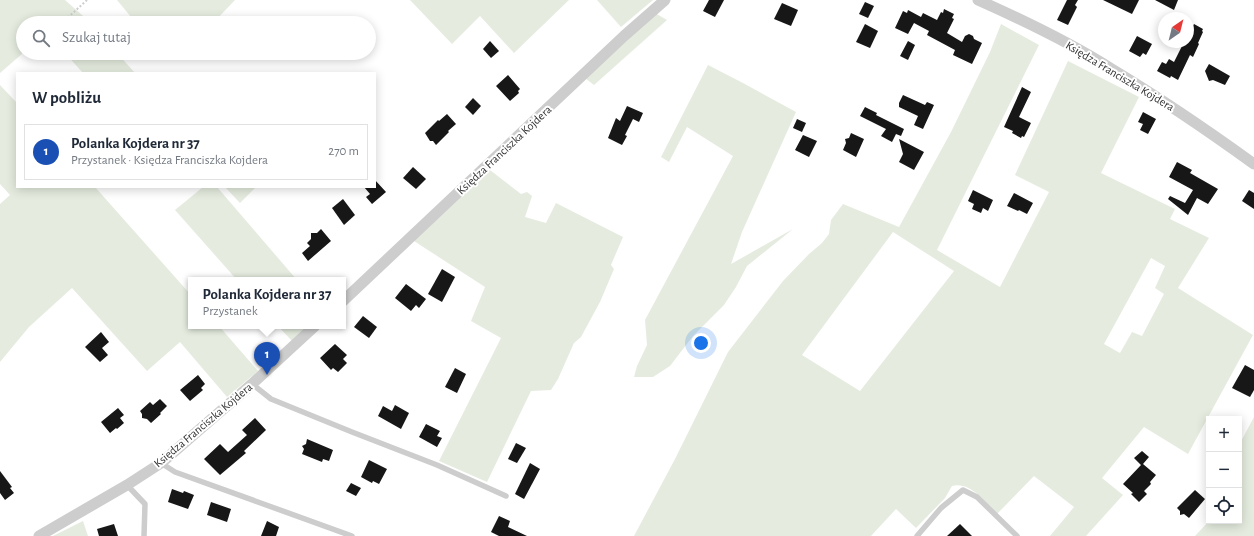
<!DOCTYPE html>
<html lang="pl">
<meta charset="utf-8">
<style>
:root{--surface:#fff;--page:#f6f6f7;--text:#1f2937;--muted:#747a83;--line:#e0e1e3;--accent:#db403f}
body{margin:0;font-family:"Alegreya Sans",sans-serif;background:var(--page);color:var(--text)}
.controls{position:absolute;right:12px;bottom:12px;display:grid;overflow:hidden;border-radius:0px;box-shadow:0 2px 10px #0003}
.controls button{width:36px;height:36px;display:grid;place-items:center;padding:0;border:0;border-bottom:1px solid var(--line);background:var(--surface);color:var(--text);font:20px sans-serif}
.compass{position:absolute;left:1158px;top:12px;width:36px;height:36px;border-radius:50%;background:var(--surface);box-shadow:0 2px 10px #0003;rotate:35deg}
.you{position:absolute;left:701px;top:343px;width:14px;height:14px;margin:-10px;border:3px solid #fff;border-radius:50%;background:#1a73e8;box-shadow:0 0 0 6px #1a73e833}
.badge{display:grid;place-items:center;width:26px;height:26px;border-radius:50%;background:var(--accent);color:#fff;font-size:13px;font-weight:700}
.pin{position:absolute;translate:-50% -33px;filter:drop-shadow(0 1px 2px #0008)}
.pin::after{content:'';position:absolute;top:21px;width:14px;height:12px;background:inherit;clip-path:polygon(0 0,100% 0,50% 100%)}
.popup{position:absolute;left:188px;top:277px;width:158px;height:52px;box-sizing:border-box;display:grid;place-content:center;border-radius:0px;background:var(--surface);filter:drop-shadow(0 1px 3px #0005);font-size:13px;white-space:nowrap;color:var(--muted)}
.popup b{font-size:15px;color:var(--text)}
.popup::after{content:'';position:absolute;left:50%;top:100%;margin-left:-8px;border:8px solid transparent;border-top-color:var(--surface)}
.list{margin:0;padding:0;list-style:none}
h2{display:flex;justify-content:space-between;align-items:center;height:52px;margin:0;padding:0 16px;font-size:17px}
h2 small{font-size:13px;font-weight:400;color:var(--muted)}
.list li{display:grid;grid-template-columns:26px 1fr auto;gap:12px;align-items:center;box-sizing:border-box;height:56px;margin:0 8px 8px;padding:0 8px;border:1px solid var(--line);border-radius:0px}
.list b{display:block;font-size:15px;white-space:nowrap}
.list p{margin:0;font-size:13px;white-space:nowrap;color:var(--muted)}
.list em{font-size:13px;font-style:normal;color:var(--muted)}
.icon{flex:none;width:22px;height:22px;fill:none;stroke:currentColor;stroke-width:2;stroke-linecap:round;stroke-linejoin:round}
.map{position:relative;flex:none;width:1254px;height:536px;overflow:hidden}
.search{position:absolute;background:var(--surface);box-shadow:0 2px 10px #0003;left:16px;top:16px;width:360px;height:44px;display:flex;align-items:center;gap:10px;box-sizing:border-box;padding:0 14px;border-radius:22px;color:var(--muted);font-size:15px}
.panel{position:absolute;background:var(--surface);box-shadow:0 2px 10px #0003;left:16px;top:72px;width:360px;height:116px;border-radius:0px}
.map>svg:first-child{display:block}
.green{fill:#e5ecdf;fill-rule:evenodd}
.building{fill:#171717}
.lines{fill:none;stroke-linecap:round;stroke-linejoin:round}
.path{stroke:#cdcdcd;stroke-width:2;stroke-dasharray:2 2;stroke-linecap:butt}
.lane{stroke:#cdcdcd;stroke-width:5.5}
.street{stroke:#cdcdcd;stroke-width:11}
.labels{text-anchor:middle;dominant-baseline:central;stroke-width:4;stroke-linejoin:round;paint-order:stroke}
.street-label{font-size:12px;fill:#303030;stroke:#fff}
</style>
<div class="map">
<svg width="1254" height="536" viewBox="0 0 1254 536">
<rect width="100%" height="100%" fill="#fff"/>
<g class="green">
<path d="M0,0H65L82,15L90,23H23V53L0,73Z"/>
<path d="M117,0H235L213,23H136Z"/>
<path d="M410,0H569L514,53L480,16L452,44Z"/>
<path d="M597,0H653L621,27Z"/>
<path d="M655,13L667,20L594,85L585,78Z"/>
<path d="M1001,24L1039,45L937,250L1000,287L1049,192L1015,175L1068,61L1139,97L1101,173L1175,209L1170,219L1209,238L1178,288L1253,335L1188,454L1144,427L1102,478L1123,495L1086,536H1050L1074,507L1034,476L997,514C985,502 970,481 952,486L945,498L916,528L896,509L871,536H634L675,459L728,352L783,281L809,254L822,243L829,234L831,220L843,204L899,227L951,132L990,52ZM893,232L954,271L860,391L802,355ZM1151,258L1165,266L1155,288L1164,294L1142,336L1132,332L1120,353L1104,344Z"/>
<path d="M65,53H117L135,73H83Z"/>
<path d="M708,65L743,83L796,112L742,232L731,264L793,229L747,266L736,287L724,305L693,336L670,366L653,377H634L637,366L647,345L645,320L733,156L687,127L669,162L661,157Z"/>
<path d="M0,85L17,103V187H95L191,295V326H219L258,371L227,397L180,342L147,371L72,288L29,327L0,362V204L10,195L0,184Z"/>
<path d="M490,170L521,194L527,192L532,196L525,217L546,223L556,203L623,237L611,265L614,269L600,302L581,337L574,343L558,379L551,390L531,391L487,482L439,461L501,338L471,321L485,287L414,241Z"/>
<path d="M203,187H217L297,280H237L175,210Z"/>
<path d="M225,187H256L240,203Z"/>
<path d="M278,326H308L292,341Z"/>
<path d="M1254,417V536H1195L1209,521H1239V445Z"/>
<path d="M83,521L88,536H53Z"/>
</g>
<g class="building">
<path d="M709,0H724L715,17L703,11Z"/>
<path d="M1067,0H1078L1075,5L1077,7L1068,25L1057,20Z"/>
<path d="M1103,0H1139L1132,14Z"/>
<path d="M1155,0H1178L1174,10Z"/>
<path d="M865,2L874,6L868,18L859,14Z"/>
<path d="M782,3L798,10L791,26L774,19Z"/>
<path d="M944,9L954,14L952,18L954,19L947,33L962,42L965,36L969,34L973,36L974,39L982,43L972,64L953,55L955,50L927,35L929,31L914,23L908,34L895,28L903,11L907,13L908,10L921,17L923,13L937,20L941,12L943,13Z"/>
<path d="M865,24L878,31L870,48L856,42Z"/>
<path d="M1194,24L1203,29L1202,31L1203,32L1198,43L1199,44L1193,57L1190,55L1178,80L1171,76L1170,78L1157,71L1162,62L1166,64L1169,59L1174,62L1184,42H1188V36Z"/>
<path d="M1137,36L1152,44L1146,55L1143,53L1140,57L1129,51Z"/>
<path d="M490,41L499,51L491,58L483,49Z"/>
<path d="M908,41L915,45L908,60L900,56Z"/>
<path d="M1209,64L1230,76L1225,85L1213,80L1209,81L1205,71Z"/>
<path d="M508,75L520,89L518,91L519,93L510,101L496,86Z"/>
<path d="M1022,87L1031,92L1019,117L1031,123L1024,137L1022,136L1021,138L1012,133L1013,131L1004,127Z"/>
<path d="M903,95L925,105L927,102L934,105L923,129L914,125L918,116L899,107V103Z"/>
<path d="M473,98L481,106L473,115L465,107Z"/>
<path d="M627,106L643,113L639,122L633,119L625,135L627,136L622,145L608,138L616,118L620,121Z"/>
<path d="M865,107L877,113L876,115L904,129L901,136L896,134L892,142L881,136L886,129L860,116Z"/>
<path d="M1143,112L1156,119L1148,134L1140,130L1143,124L1138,122Z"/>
<path d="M447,114L456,124L448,131L449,132L436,145L433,141H430L425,133L438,120L439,121Z"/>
<path d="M797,119L806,123L802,132L793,128Z"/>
<path d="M851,133L864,139L856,157L843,150L846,143L845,139L849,138Z"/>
<path d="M803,135L817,141L809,157L795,150Z"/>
<path d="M899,139L924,152L914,170L899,162L903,154Z"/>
<path d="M1177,162L1192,170L1190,173L1218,189L1208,204L1197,198L1188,215L1168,199L1170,196L1185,203L1193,190L1169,177Z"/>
<path d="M413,167L426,179L416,189L403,178Z"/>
<path d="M375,180L386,192L372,204L366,197L370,194L364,187H375Z"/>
<path d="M973,190L993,200L988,211L983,208L981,213L972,209L974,204L968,201Z"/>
<path d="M1249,190L1254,193V209L1242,201Z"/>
<path d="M1014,193L1033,203L1027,214L1019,210L1018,211L1007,206Z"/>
<path d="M343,199L355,215L344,225L332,208Z"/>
<path d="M321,229L331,241L308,261L302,253L310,246L307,243L311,239V233H317Z"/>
<path d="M442,269L455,277L442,302L428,294Z"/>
<path d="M406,284L426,299L419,308L416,305L411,311L395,298Z"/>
<path d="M363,316L377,327L369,338L354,327Z"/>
<path d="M101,332L109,342L102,348L108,355L100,362L85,347Z"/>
<path d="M335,344L347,355L343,359L347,363L338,372L333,368L331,370L320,358Z"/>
<path d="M1245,365L1254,370V390L1250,397L1232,388Z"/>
<path d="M455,368L466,374L457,393L445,387Z"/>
<path d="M198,375L205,384L201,388L203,390L190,401L180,390Z"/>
<path d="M160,399L167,406L160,413L161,414L151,423L147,419L142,418V414L140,411L150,402L153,405Z"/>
<path d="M395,405L409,413L401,429L378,416L383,406L392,411Z"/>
<path d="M118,408L124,415L120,418L124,423L117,429L116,428L110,433L101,422Z"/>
<path d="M255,418L266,430L244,451L246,453L220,475L204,459L220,444L228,452L247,435L242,430Z"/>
<path d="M426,424L440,431L437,436L442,438L437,447L419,437Z"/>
<path d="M307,439L333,450L329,461L323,459L322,462L302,454L304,449L302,446L306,444Z"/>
<path d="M516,443L526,448L517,463L508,459Z"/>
<path d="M1142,451L1149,457L1143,464L1156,475L1150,482L1151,484L1144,491L1147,494L1139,502L1131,494L1133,493L1123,484L1141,465L1134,458Z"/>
<path d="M369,460L387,469L379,484L373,481L372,483L361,477Z"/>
<path d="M530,463L540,469L524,499L515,494Z"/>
<path d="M0,471L12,487L10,488L14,493L5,500L0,493Z"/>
<path d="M351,483L361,488L356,496L346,491Z"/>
<path d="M172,489L183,493L184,491L194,495L188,509L168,502Z"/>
<path d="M1195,490L1205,499L1189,518L1184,514L1180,515V511L1177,508Z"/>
<path d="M211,502L231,509L227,522L207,515Z"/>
<path d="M499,516L510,521L508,527L527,536H499L491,532Z"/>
<path d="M267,521L279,527L276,536H261Z"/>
<path d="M114,524L118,536H99L97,529Z"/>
<path d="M960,524L972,536H947Z"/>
</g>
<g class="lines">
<path class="path" d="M62,23L87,0"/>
<g class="lane">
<path d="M252,384L271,399L352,432L437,465L506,496"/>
<path d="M161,463L175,472L352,536"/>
<path d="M127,485L145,504L144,536"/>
<path d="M917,536L941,508L963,490L977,497L1017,536"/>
</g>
<g class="street">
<path d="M978,0C1023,20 1069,42 1110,68C1160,98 1207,130 1254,164"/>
<path d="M343,301L624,36L665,0"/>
<path d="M39,536L127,485L161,463L252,384L315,326"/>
</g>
</g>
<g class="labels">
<g class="street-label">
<text transform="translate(1120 76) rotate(31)">Księdza Franciszka Kojdera</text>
<text transform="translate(504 150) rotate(-43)">Księdza Franciszka Kojdera</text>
<text transform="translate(203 425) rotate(-40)">Księdza Franciszka Kojdera</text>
</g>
</g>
</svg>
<div class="controls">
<button>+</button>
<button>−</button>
<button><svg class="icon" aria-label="locate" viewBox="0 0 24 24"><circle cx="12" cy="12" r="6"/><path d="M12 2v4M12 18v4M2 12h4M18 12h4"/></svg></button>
</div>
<svg class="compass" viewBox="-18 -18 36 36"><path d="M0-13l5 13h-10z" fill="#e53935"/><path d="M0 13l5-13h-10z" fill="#747a83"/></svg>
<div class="you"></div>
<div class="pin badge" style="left:267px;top:375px;background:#1a4fb4">1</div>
<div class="popup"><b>Polanka Kojdera nr 37</b>Przystanek</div>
<div class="search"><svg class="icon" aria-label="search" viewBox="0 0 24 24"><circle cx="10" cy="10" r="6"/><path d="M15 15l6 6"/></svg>Szukaj tutaj</div>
<section class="panel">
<h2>W pobliżu<small></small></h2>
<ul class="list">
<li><span class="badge" style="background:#1a4fb4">1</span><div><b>Polanka Kojdera nr 37</b><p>Przystanek · Księdza Franciszka Kojdera</p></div><em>270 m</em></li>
</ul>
</section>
</div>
